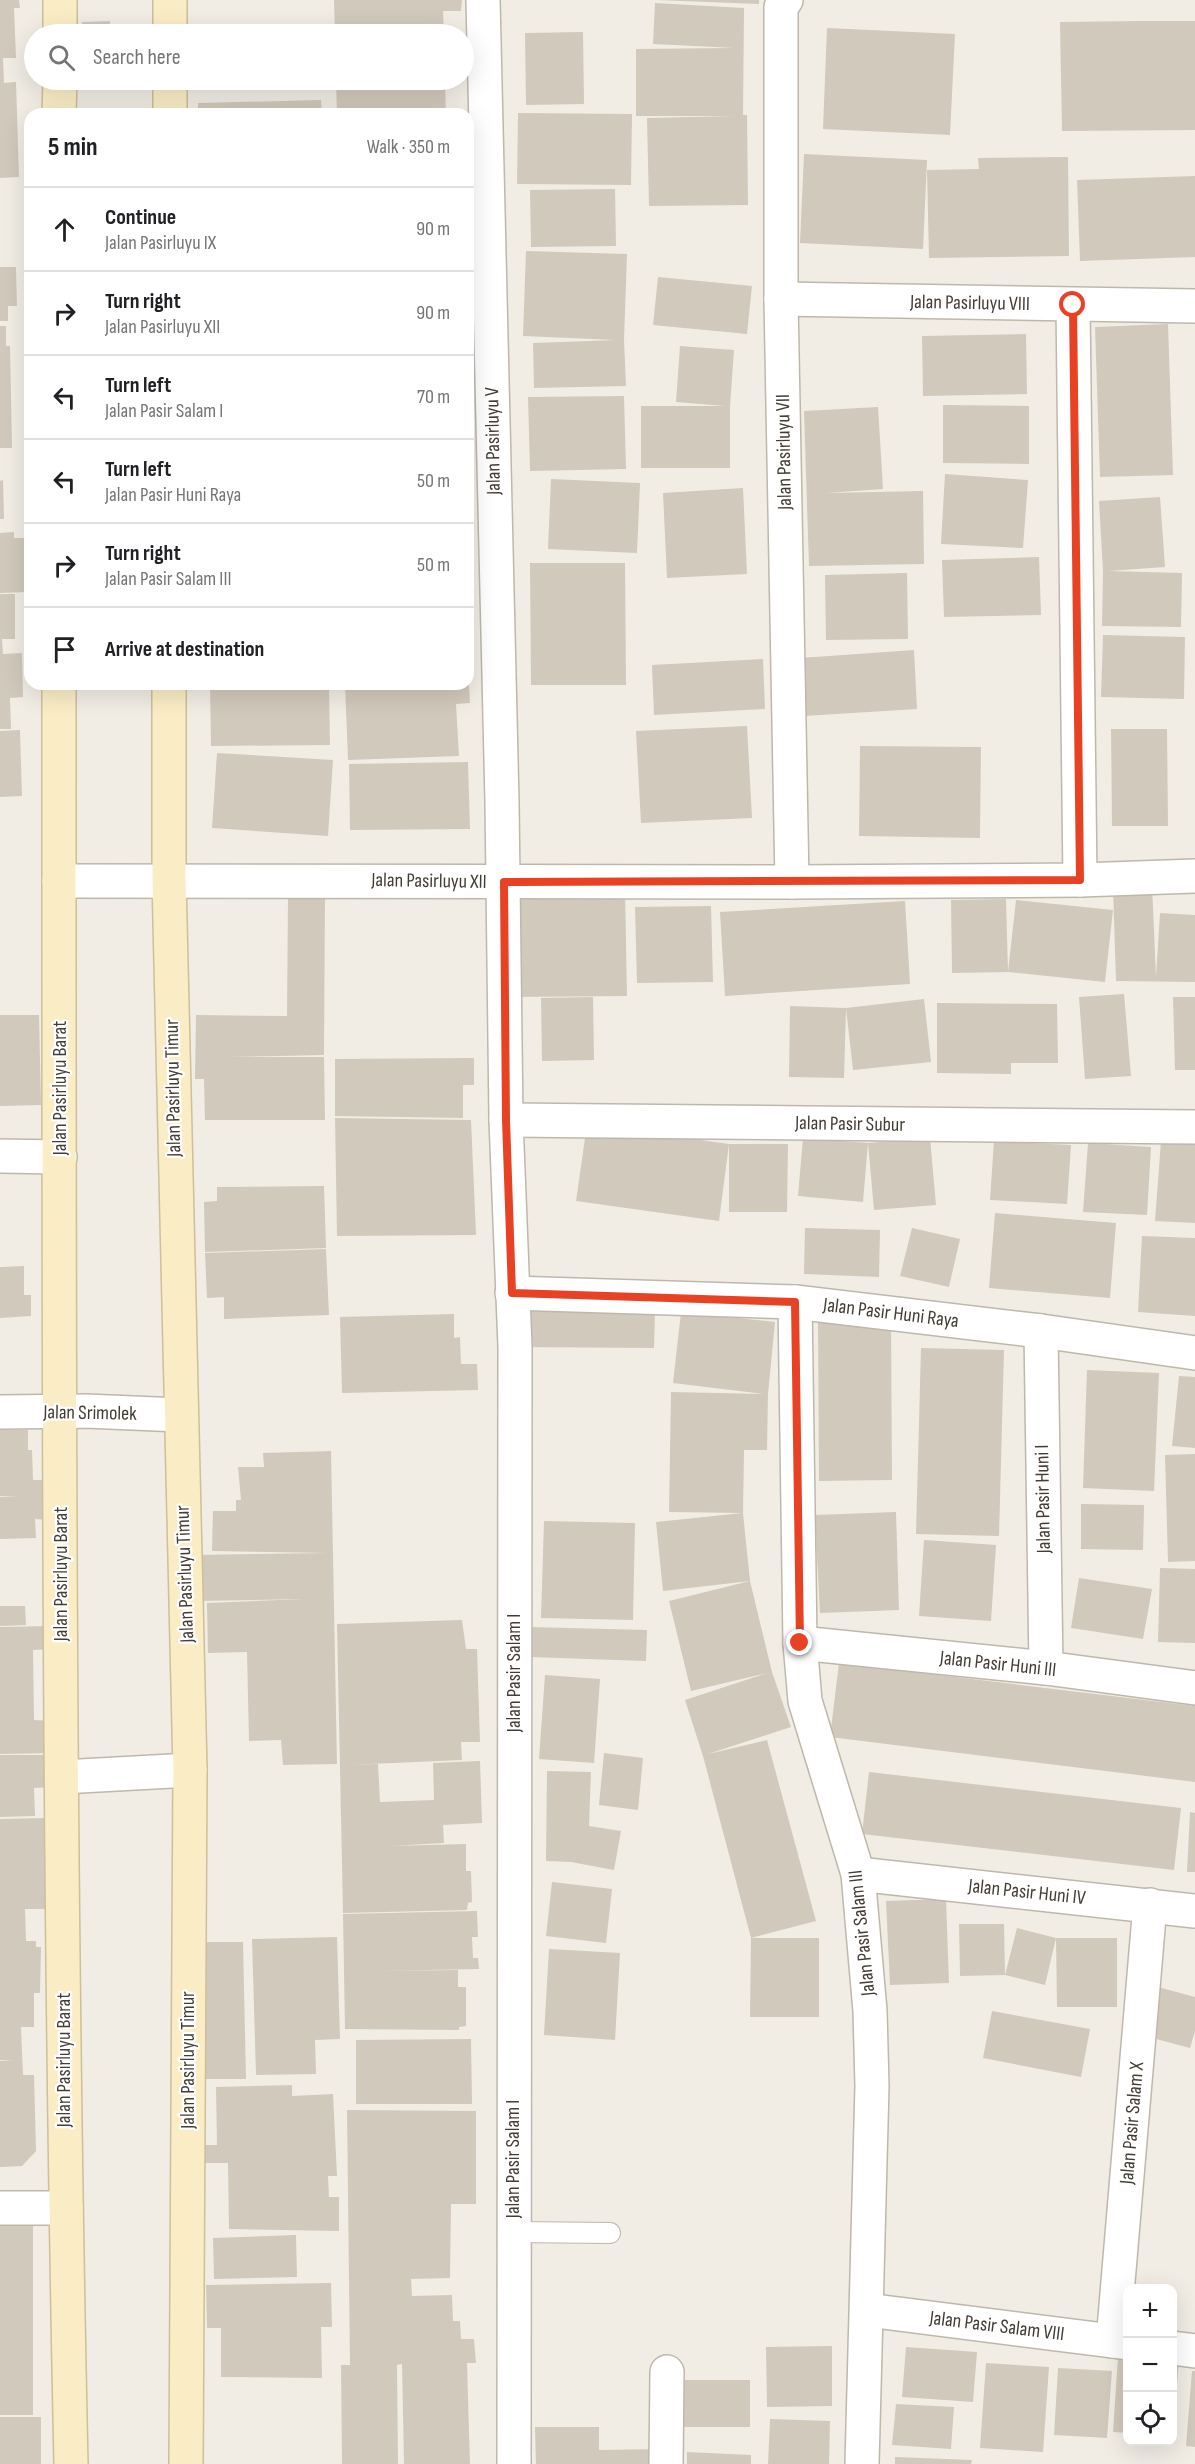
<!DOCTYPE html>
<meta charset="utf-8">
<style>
:root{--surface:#fff;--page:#f2f2f2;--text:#202124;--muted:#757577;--line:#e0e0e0}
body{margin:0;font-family:"Sofia Sans Condensed",sans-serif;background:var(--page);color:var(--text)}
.controls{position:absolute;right:18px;bottom:18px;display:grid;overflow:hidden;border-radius:12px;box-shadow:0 6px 24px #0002}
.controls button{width:54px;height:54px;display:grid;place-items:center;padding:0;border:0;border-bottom:2px solid var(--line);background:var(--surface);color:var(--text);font:30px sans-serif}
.stop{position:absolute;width:18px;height:18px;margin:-14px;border:4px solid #e84225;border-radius:50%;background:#fff}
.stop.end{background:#e84225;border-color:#fff;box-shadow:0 2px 6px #0008}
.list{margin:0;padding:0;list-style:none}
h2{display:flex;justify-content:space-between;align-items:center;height:78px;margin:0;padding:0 24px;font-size:26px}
h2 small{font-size:20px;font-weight:400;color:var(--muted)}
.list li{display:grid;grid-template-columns:39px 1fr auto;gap:18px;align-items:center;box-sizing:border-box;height:84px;padding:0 24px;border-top:2px solid var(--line)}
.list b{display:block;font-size:22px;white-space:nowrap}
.list p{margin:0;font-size:20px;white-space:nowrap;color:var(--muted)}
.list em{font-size:20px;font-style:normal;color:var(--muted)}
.icon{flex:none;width:33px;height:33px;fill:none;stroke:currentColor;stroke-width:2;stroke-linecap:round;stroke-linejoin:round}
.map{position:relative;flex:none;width:1195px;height:2464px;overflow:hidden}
.search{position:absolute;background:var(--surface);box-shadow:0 6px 24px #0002;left:24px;top:24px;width:450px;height:66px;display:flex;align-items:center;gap:15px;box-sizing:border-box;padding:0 21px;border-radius:33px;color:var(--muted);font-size:22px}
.panel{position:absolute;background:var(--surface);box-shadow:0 6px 24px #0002;left:24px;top:108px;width:450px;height:582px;border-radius:18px}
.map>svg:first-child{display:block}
.building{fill:#d1c9bb}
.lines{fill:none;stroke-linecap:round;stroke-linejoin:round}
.lane-casing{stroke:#beb8ab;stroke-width:22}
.street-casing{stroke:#beb8ab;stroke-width:36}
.secondary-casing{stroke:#cdbf97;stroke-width:36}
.lane{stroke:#fff;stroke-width:20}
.street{stroke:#fff;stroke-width:33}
.secondary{stroke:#faedc6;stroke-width:33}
.route{stroke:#e84225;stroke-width:8}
.labels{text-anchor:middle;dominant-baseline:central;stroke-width:4.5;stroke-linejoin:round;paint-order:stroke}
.street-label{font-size:20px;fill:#433d35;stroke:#fff}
</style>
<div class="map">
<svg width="1195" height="2464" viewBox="0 0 1195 2464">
<rect width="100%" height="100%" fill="#f1ede5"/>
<g class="building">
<path d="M0,0H19L20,8H14L16,58H3L4,83L16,82L19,177L0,178Z"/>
<path d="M334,0H462L461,11H443L444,34H335Z"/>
<path d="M656,0H759V4Z"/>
<path d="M655,3L744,8L743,115H747L748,205L649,206L647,118L736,116H636V49L734,48L653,44Z"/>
<path d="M110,21V34H82V22Z"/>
<path d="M1140,21H1195V130L1062,131L1060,22Z"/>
<path d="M827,28L955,34L950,135L823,129Z"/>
<path d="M583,32L584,104L526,105L525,33Z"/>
<path d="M336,80H430V84L445,83L446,114H337Z"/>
<path d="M321,100L322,114H198V103Z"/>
<path d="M518,113L632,114L631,185L517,184Z"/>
<path d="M804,154L927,160L923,249L800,243Z"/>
<path d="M1068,157L1069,256L929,258L927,170L979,169L978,158Z"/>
<path d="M1195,176V257L1080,261L1077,180Z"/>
<path d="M615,189L616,246L531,247L530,190Z"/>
<path d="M526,251L627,254L624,340L626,386L534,388L533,343L616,340L523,336Z"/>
<path d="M0,267H16L17,306H8V321H0Z"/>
<path d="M658,277L752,286L747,334L653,325Z"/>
<path d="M1168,324L1173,475L1100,477L1095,327Z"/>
<path d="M0,326H6V346H10L12,448H0Z"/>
<path d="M1026,334L1027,394L923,396L922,336Z"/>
<path d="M680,346L734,350L730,406V468H641V406H725L676,402Z"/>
<path d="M624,396L626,469L530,471L528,397Z"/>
<path d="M943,405L1029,406V464L943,463Z"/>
<path d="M878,407L883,489L826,493L923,491L924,564L809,566L804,411Z"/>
<path d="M945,474L1028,480L1023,548L941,544Z"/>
<path d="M551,479L640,483L637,553L548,549Z"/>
<path d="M3,480L4,519H0V481Z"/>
<path d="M743,488L747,574L667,578L663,493Z"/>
<path d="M1160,497L1165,567L1108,571L1182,573L1181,627L1102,626L1103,571L1099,501Z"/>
<path d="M14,532V538H25L26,592L0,593V533Z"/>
<path d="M1039,557L1041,615L944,617L942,560Z"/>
<path d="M530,563H625L626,685H531Z"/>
<path d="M907,573L908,639L826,640L825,575Z"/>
<path d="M0,594H15V639H2L3,654L22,653L23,697L10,698L11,729H0Z"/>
<path d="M1103,635L1185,637L1184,699L1101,697Z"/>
<path d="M914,650L917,709L804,716L800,658Z"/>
<path d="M763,659L765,709L654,715L652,665Z"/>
<path d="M210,684H329L330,745L211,746Z"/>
<path d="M345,684H469L470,703L456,704L459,756L348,760Z"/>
<path d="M747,726L752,818L641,823L636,731Z"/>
<path d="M1111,729H1167L1168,826H1112Z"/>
<path d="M20,730L22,796L0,797V731Z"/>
<path d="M860,746L981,747L980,838L859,836Z"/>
<path d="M217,753L333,760L328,836L212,828Z"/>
<path d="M468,762L470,829L350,830L349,764Z"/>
<path d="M1152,885L1156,977L1160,913L1195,915V982L1116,981L1113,887Z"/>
<path d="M625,887L627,996L512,997L511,888Z"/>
<path d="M288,898H325L324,1055L227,1057H324L325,1120H205L204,1079H195L196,1015L287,1016Z"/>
<path d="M1006,899L1008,972L1016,900L1113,910L1105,982L1008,972L952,973L951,900Z"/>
<path d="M905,901L910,984L725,996L720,912Z"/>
<path d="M711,906L713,982L637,983L635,907Z"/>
<path d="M1124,994L1131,1076L1085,1079L1079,997Z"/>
<path d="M593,997L594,1060L542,1061L541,998Z"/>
<path d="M1173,997H1195V1070H1175Z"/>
<path d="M924,999L931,1062L853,1070L846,1008Z"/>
<path d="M937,1003L1057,1004L1058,1063H1011V1074L937,1073Z"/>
<path d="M790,1006L846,1008L844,1078L789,1077Z"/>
<path d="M0,1015H39L41,1105L0,1106Z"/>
<path d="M474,1058V1085H463V1118L335,1116V1059Z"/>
<path d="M335,1118L471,1120L476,1235L337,1236Z"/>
<path d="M587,1124L729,1144L719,1221L576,1201Z"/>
<path d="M803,1138L868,1143L930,1138L936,1205L874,1210L868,1143L863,1202L798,1196Z"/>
<path d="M994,1141L1071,1145L1067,1204L990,1200Z"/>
<path d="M1161,1141L1195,1143V1223L1155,1221Z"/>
<path d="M1088,1143L1151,1147L1147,1215L1083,1212Z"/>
<path d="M729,1144H788L787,1212H729Z"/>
<path d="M324,1186L326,1248L205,1252L204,1202L217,1201V1187Z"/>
<path d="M995,1213L1116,1223L1110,1298L989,1288Z"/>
<path d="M805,1228L880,1230L879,1277L804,1274Z"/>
<path d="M912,1228L960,1239L949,1287L900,1276Z"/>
<path d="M1142,1236L1195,1238V1316L1138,1312Z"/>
<path d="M326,1249L329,1315L224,1319V1297L207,1298L205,1253Z"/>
<path d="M24,1266V1295H31V1316L0,1318V1267Z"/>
<path d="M518,1310L655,1311L654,1348L518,1347Z"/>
<path d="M681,1312L775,1322L768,1394L767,1450H744L743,1513L669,1512L671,1392L765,1394L673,1383Z"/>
<path d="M454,1314V1338L460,1337L461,1364H477L478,1390L342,1393L340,1317Z"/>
<path d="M818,1322H891L892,1480L819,1481Z"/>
<path d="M921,1348L1004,1350L999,1536L916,1534Z"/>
<path d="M1087,1370L1159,1373L1154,1491L1083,1488Z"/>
<path d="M1179,1376L1195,1377V1448L1172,1446Z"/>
<path d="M0,1430H28V1450H32L33,1480H48L49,1520L35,1519L36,1538L0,1539V1497L18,1496H0Z"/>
<path d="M331,1451L337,1764L283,1765L281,1740L249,1741L247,1652L208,1653L207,1603L304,1599L197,1601L195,1555L329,1553L212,1551L213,1511H236V1500H241L238,1467H264L263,1453Z"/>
<path d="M1195,1454V1561L1168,1562L1165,1455Z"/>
<path d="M1081,1504L1144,1505L1143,1550L1081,1549Z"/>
<path d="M896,1512L899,1610L820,1613L815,1515Z"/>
<path d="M743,1513L750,1581L663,1591L656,1522Z"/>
<path d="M544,1521L635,1523L633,1620L541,1618Z"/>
<path d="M924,1540L996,1545L991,1621L919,1616Z"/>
<path d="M1160,1568L1195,1569V1643L1158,1642Z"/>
<path d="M1079,1578L1152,1589L1143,1639L1071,1628Z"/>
<path d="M750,1581L772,1672L791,1727L708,1754L767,1740L816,1921L751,1938L703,1756L685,1700L767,1673L691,1691L669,1601Z"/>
<path d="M0,1606H25L26,1625L0,1626Z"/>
<path d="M462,1620L466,1649H477L480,1742H461L462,1760L346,1765L378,1764L380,1802L434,1800L433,1763L480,1761L482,1823L443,1825L444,1843L391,1846L466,1844V1871H471L472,1902L468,1903L467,1910L343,1913L337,1624Z"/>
<path d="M52,1626V1649L33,1650L34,1720L53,1721L54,1753L0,1754V1627Z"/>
<path d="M530,1627L647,1630L646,1661L530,1657Z"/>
<path d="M839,1663L1195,1706V1782L830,1737Z"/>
<path d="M545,1675L600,1679L594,1763L539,1759Z"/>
<path d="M604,1753L643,1758L638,1810L599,1805Z"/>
<path d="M0,1755H54L53,1787L34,1788L35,1816L0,1817Z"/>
<path d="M547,1771L591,1772L589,1826L621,1831L614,1870L571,1862L546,1861Z"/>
<path d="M869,1772L1181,1808L1174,1870L862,1834Z"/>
<path d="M1190,1812L1195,1813V1872H1187Z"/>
<path d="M48,1818L50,1909H25L26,1941H36V1947H41L40,1993H34V2027H21L23,2075H34L36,2151L22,2166L0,2167V2061H13L0,2060V1819Z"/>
<path d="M552,1882L612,1889L606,1943L546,1936Z"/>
<path d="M946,1899L949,1983L890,1985L886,1901Z"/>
<path d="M477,1911L478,1937H472L473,1958H478L479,1969L379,1971L458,1970V1987H466V2026L459,2027V2030L345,2029L343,1914Z"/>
<path d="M959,1924H1004L1005,1975L1017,1928L1056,1938H1117V2007H1057L1056,1938L1045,1985L1005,1975L960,1976Z"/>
<path d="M337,1937L340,2039L315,2040L316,2074L256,2075L252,1939Z"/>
<path d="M751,1938H819V2017H750Z"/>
<path d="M195,1942H243L246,2079H197Z"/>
<path d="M549,1949L620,1953L615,2040L544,2035Z"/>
<path d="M1158,1987L1195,1997V2031L1190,2048L1145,2036Z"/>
<path d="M992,2011L1090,2029L1081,2077L983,2058Z"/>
<path d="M471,2039L472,2104H356V2040Z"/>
<path d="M292,2085V2096L333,2094L337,2176H328L329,2197H339V2231L229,2229L228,2163H198V2145H217L216,2087Z"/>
<path d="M347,2110L476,2111V2204H451L450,2278L411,2279L412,2296L452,2295L453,2321H460L461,2339H474L476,2363H467L470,2464H404L402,2364L397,2365L398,2464H342L341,2365H350Z"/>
<rect x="0" y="2216" width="33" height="199"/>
<path d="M296,2235L297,2277L214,2279L213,2238Z"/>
<path d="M331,2283L332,2327H321L322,2378L221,2377V2328H207L206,2285Z"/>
<path d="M832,2346V2406L767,2407L766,2347Z"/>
<path d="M906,2347L977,2352L973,2402L902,2397Z"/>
<path d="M1118,2357H1128V2433L1113,2432Z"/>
<path d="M1173,2360L1179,2361L1174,2420H1173Z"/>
<path d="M986,2363L1049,2367L1043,2452L980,2448Z"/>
<path d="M1058,2368L1112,2371L1107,2438L1054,2435Z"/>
<path d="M1192,2371H1195V2447L1186,2446Z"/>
<rect x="682" y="2380" width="68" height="47"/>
<path d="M896,2404L954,2407L951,2449L892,2445Z"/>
<rect x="0" y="2417" width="41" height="47"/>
<path d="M770,2419L830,2421L829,2464H768Z"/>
<path d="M535,2427H599V2450L663,2449V2464H536Z"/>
<path d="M687,2452L751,2455V2464H687Z"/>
<path d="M895,2457L972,2460L971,2464H895Z"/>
</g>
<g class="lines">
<g class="lane-casing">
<path id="lane" d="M513,2232L610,2233"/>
</g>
<g class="street-casing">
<g id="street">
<path d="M483,0L502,802L506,1120L515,1347L514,2464"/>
<path d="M786,0L781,7V299L792,882"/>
<path d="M781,299L1195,306"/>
<path d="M1073,305L1080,880"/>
<path d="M59,881L792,882L1080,880L1195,876"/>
<path d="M506,1120L1195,1127"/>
<path d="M0,1156L60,1157"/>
<path d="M512,1293L795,1302L1041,1331L1195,1353"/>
<path d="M795,1302L800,1643L805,1701L858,1874L870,2011L872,2086L862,2464"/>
<path d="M1041,1331L1046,1668"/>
<path d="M0,1412L86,1411L180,1415"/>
<path d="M800,1643L1046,1668L1195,1688"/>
<path d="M62,1777L190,1770"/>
<path d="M858,1874L1195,1911"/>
<path d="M0,2208H66"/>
<path d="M867,2310L1128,2343"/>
<path d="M1113,2341L1150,1905"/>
<path d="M1172,2348L1195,2351"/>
<path d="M666,2464L667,2372"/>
</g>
</g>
<g class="secondary-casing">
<g id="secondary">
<path d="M60,34V0"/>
<path d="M170,34V0"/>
<path d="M59,114L60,80"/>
<path d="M170,114V80"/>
<path d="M59,684C59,1277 58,1871 71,2464"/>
<path d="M169,684V879L190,1770L186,2464"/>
</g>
</g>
<use href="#lane" class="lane"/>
<use href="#street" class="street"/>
<use href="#secondary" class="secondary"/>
</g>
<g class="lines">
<path class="route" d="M800,1643L795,1302L512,1293L506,1120L504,882L1080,880L1073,305"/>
</g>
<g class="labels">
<g class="street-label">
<text transform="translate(970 303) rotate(1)">Jalan Pasirluyu VIII</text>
<text transform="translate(493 441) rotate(-91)">Jalan Pasirluyu V</text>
<text transform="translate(784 452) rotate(-91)">Jalan Pasirluyu VII</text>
<text transform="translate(429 881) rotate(1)">Jalan Pasirluyu XII</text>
<text transform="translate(60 1088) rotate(-90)">Jalan Pasirluyu Barat</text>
<text transform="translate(173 1088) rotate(-91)">Jalan Pasirluyu Timur</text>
<text transform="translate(850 1124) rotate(1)">Jalan Pasir Subur</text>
<text transform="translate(891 1313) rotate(7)">Jalan Pasir Huni Raya</text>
<text transform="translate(90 1413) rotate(1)">Jalan Srimolek</text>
<text transform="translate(1043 1499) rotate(-91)">Jalan Pasir Huni I</text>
<text transform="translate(61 1574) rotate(-90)">Jalan Pasirluyu Barat</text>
<text transform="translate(185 1574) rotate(-92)">Jalan Pasirluyu Timur</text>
<text transform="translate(998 1664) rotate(6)">Jalan Pasir Huni III</text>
<text transform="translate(514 1673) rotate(-90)">Jalan Pasir Salam I</text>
<text transform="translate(1027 1892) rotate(6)">Jalan Pasir Huni IV</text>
<text transform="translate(862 1933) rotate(-96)">Jalan Pasir Salam III</text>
<text transform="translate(64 2060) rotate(-90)">Jalan Pasirluyu Barat</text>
<text transform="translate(188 2060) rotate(-90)">Jalan Pasirluyu Timur</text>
<text transform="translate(1132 2123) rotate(-85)">Jalan Pasir Salam X</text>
<text transform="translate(513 2159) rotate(-90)">Jalan Pasir Salam I</text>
<text transform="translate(997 2326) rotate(7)">Jalan Pasir Salam VIII</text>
</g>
</g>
</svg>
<div class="controls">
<button>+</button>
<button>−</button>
<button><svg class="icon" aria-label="locate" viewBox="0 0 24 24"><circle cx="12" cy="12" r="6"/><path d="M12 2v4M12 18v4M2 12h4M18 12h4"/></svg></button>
</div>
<div class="stop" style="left:1073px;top:305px"></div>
<div class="stop end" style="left:800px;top:1643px"></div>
<div class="search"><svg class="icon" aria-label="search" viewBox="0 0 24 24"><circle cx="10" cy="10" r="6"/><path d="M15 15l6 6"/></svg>Search here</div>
<section class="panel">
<h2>5 min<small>Walk · 350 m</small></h2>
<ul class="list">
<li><svg class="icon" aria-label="ahead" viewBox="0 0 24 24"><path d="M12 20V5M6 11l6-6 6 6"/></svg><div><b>Continue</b><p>Jalan Pasirluyu IX</p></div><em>90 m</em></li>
<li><svg class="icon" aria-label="right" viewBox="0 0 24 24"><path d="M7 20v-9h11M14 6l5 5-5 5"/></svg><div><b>Turn right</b><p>Jalan Pasirluyu XII</p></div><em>90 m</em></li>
<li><svg class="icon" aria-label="left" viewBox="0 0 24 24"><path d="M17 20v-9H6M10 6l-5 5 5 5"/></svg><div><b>Turn left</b><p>Jalan Pasir Salam I</p></div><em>70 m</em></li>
<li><svg class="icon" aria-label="left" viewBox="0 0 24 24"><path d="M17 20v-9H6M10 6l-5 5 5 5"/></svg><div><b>Turn left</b><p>Jalan Pasir Huni Raya</p></div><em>50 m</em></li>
<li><svg class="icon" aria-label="right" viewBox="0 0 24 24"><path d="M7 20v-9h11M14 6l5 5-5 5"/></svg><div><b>Turn right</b><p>Jalan Pasir Salam III</p></div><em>50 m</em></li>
<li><svg class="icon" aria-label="arrive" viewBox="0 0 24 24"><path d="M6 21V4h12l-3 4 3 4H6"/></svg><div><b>Arrive at destination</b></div></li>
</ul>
</section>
</div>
